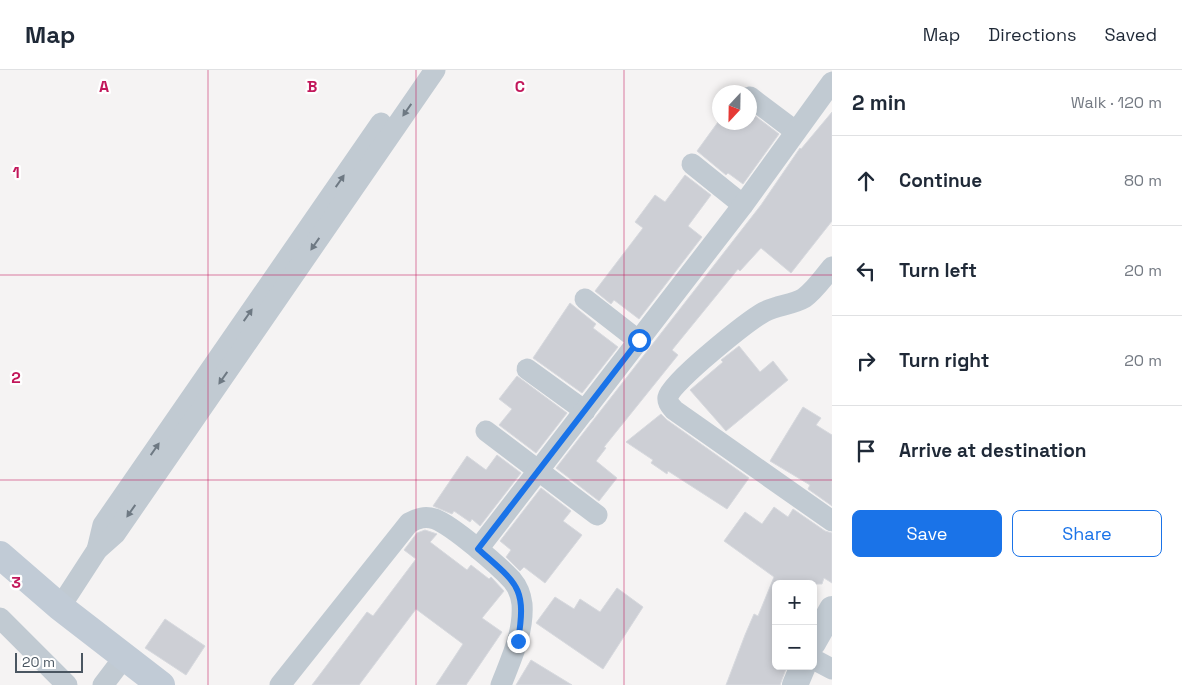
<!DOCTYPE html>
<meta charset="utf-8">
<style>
:root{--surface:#fff;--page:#f2f2f3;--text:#1f2937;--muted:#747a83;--line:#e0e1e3;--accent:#1a73e8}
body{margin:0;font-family:"Space Grotesk",sans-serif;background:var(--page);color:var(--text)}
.controls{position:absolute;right:15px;bottom:15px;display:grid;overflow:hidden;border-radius:8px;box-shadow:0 2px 8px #0003}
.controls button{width:45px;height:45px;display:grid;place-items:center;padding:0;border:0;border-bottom:1px solid var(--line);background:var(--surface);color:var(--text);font:25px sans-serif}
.compass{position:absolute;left:712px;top:15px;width:45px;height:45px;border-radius:50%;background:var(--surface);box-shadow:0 2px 8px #0003;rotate:202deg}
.scale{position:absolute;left:15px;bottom:12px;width:68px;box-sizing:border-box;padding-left:5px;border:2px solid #4a5661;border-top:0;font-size:14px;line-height:18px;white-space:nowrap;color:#4a5661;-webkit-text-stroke:4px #fff;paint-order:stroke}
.stop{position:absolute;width:15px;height:15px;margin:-11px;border:4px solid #1a73e8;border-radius:50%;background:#fff}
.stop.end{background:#1a73e8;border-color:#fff;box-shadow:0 1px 5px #0008}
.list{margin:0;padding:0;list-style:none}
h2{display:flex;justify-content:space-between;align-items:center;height:65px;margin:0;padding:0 20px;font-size:21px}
h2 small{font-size:16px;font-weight:400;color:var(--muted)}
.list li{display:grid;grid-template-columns:32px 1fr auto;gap:15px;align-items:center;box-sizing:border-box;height:90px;padding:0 20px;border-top:1px solid var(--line)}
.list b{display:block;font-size:19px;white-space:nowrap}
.list em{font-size:16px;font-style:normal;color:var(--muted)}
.actions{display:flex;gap:10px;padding:15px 20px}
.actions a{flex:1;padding:11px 0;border:1px solid var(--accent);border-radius:8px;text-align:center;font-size:18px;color:var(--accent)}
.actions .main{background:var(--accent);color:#fff}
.icon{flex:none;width:28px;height:28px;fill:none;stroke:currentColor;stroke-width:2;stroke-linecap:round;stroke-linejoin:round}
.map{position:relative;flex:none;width:832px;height:615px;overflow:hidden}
header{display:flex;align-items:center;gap:30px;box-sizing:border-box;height:70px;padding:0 25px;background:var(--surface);border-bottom:1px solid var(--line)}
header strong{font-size:24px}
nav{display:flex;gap:28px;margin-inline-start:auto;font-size:18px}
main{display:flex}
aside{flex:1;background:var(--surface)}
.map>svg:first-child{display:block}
.building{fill:#cdcfd5;stroke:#d7d9de}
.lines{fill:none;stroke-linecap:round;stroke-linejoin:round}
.minor{stroke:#c1cad2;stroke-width:21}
.tertiary{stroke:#c1cad2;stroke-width:26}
.secondary{stroke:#c1cbd6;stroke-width:28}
.oneway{fill:#6e7983}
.route{stroke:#1a73e8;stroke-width:6}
.grid{fill:none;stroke:#c2185b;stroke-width:1;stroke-opacity:0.55}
.grid-label{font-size:16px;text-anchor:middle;font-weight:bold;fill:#c2185b;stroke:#fff;stroke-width:4.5;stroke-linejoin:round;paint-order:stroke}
</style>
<header>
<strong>Map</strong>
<nav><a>Map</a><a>Directions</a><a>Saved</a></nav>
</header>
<main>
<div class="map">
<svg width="832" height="615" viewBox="0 0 832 615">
<rect width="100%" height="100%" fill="#f5f3f3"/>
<g class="building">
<path d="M750,42L779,64L743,114L728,103L726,105L697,81L718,52H750Z"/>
<path d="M832,42V151L791,203L761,178L740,201L738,199L672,280L678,285L604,377L606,378L596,391L617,408L599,431L556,398L761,135L800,78L801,79Z"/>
<path d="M685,105L711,125L688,156L702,167L639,249L614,230L611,234L595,221L643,158L635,152L655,125L665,132Z"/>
<path d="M570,233L596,254L593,258L618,277L582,323L533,288Z"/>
<path d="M739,276L760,302L773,291L788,310L726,361L690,320L723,292L721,290Z"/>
<path d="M517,306L567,343L536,383L499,355L512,339L499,329Z"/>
<path d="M803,337L821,348L816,355L832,365V436L808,419L810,415L770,391Z"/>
<path d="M661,344L667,350L749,408L727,439L668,401L667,404L651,393L653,390L626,372Z"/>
<path d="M497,385L521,403L480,456L472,449L470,452L454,441L452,444L433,436L467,386L486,400Z"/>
<path d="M541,418L571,441L563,451L582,465L545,513L524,497L520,501L506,487L511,480L500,471Z"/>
<path d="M774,437L788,447L793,439L825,461L832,463V513L824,508L822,514H776V596H787L780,615H726L745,565L754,544L758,546L774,507L724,471L745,442L762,454Z"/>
<path d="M425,460L437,464L430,472L467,500L471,495L489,509L491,507L504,521L482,548L502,562L466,615H436L463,574L416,539L359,615H312L367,542L373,546L416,489L404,480L417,463Z"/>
<path d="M617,518L643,537L603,599L536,553L555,527L574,539L580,529L600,542Z"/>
<path d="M165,549L205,576L186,605L145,578Z"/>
<path d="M531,590L572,615H516Z"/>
</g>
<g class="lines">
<g class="minor">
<path d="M750,27L795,61"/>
<path d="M692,94L743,135"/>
<path d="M832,197C824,207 815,220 804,228C792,235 777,235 764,242C748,251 671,312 668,327C667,333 671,336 674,340L832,451"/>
<path d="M585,229L639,271"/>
<path d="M527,299L585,341"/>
<path d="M486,361L597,445"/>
<path d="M478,479L743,135L832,12"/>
<path d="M97,480L103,455L381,53"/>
<path d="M60,537L97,480L115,464L435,0"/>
<path d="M0,548L67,615"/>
<path d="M813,589L832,599"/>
<path d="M103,615L125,586"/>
<path d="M280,615L409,453C418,448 425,446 435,449C453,456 498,495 512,510C518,517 521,526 522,534C524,563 511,589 501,615"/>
</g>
<g class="tertiary">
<path d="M813,573L832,539"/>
<path d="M795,615L803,596"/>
</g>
<path class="secondary" d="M0,485L60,537L161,615"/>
</g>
<defs><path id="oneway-solid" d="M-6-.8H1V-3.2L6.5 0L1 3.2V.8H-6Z" transform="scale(1.25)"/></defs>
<g class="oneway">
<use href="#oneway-solid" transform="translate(407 40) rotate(125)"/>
<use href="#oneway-solid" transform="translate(340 111) rotate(-55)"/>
<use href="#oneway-solid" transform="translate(315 174) rotate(125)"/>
<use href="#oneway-solid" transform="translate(248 245) rotate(-55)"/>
<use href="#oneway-solid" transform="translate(223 308) rotate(125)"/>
<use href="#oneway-solid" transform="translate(155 379) rotate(-55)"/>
<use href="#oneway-solid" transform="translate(131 441) rotate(125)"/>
</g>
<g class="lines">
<path class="route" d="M518,571C527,516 517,514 478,479L639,270"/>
</g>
<path class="grid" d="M208,0V615M416,0V615M624,0V615M0,205H832M0,410H832"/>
<g class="grid-label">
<text x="104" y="22">A</text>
<text x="312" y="22">B</text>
<text x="520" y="22">C</text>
<text x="16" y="108">1</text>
<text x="16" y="313">2</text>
<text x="16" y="518">3</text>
</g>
</svg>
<div class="controls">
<button>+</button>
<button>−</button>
</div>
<svg class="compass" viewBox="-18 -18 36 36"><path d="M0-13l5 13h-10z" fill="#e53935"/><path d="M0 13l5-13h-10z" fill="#747a83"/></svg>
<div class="scale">20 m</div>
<div class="stop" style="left:639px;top:270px"></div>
<div class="stop end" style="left:518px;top:571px"></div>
</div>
<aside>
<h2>2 min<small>Walk · 120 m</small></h2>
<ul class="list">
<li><svg class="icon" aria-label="ahead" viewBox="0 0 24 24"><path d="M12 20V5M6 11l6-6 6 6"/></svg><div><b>Continue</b></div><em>80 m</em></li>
<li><svg class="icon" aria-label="left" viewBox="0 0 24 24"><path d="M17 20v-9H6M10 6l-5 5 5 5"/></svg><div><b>Turn left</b></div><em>20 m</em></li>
<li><svg class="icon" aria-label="right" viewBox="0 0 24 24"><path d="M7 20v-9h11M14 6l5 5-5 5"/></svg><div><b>Turn right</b></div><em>20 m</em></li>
<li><svg class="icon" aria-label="arrive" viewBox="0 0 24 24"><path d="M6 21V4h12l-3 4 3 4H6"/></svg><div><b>Arrive at destination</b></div></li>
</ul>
<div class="actions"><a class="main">Save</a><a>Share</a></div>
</aside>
</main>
